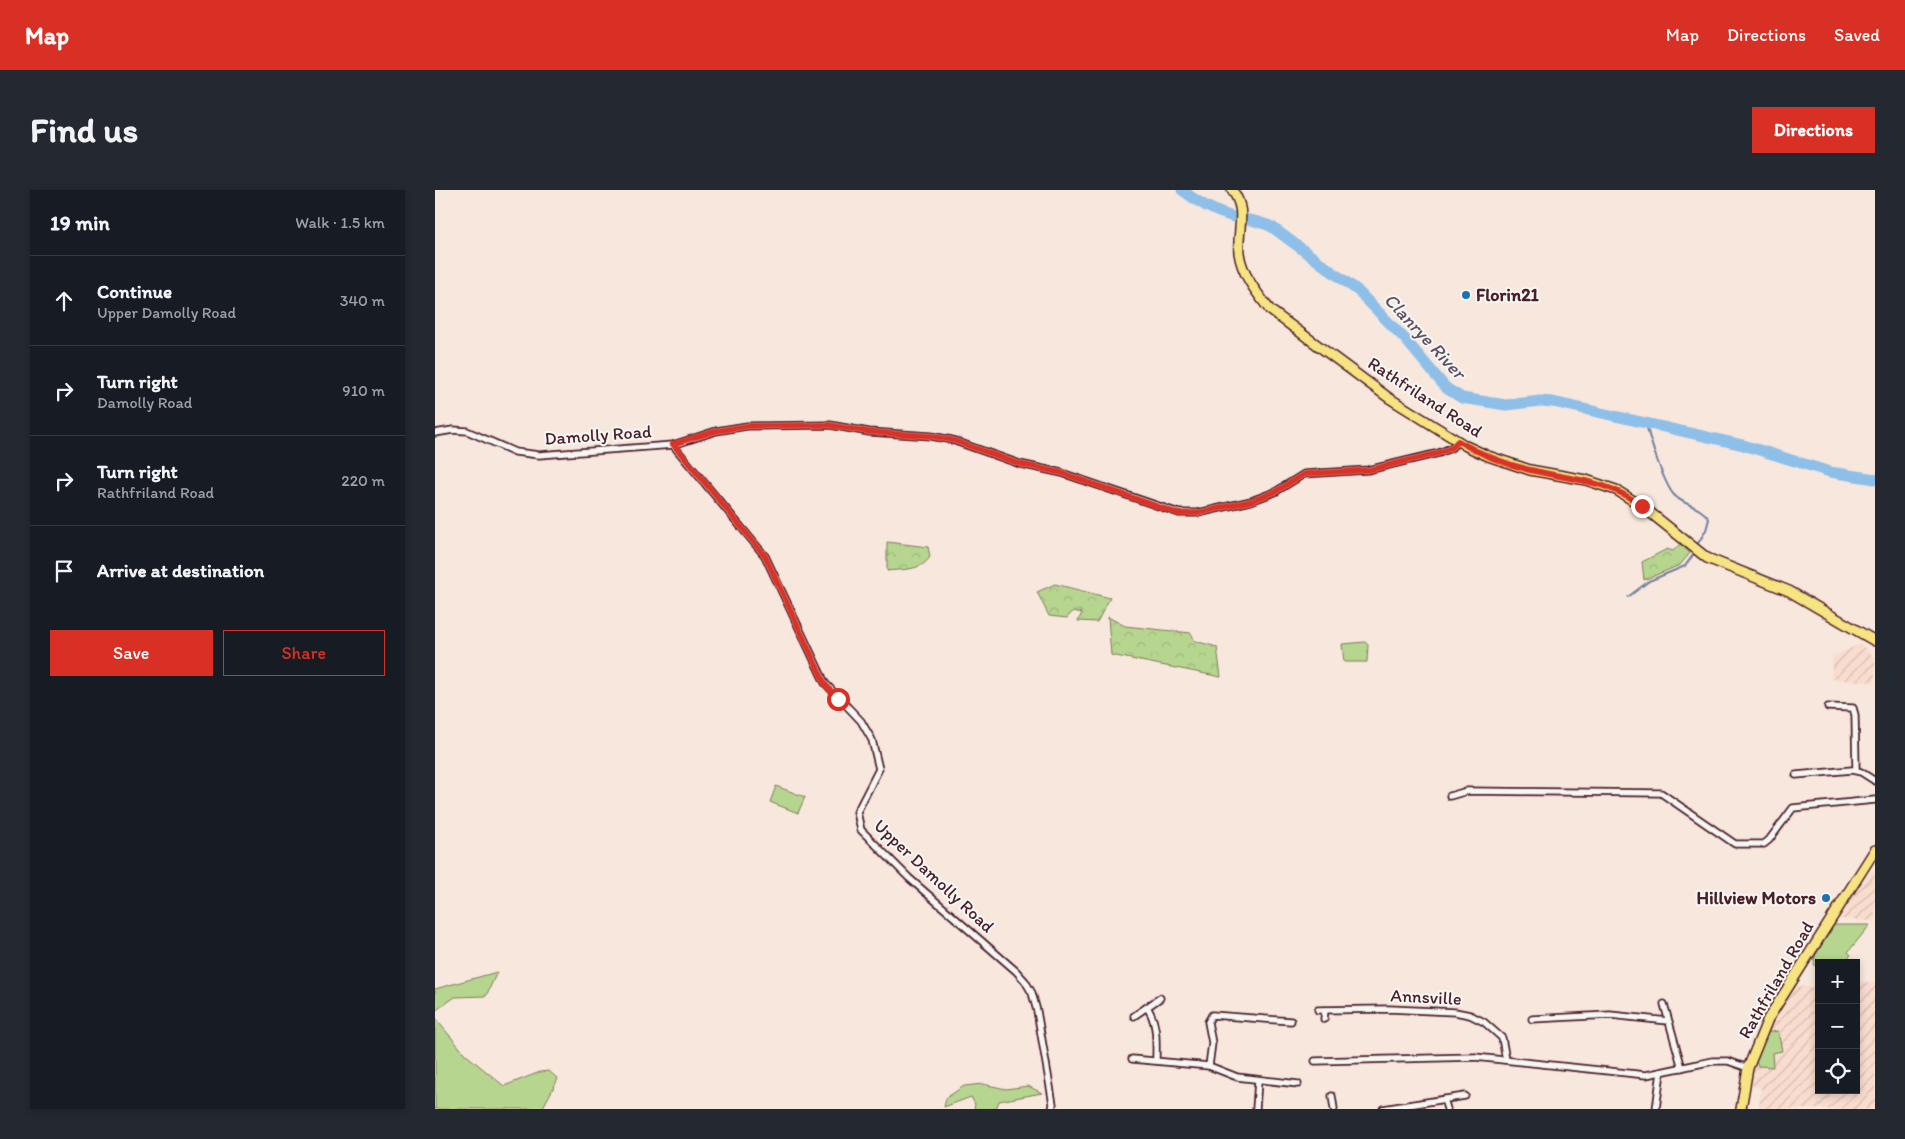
<!DOCTYPE html>
<meta charset="utf-8">
<style>
:root{--surface:#171b24;--page:#242831;--text:#f1f3f6;--muted:#9ea1a6;--line:#363941;--accent:#d93025}
body{margin:0;font-family:Itim,sans-serif;background:var(--page);color:var(--text)}
.controls{position:absolute;right:15px;bottom:15px;display:grid;overflow:hidden;border-radius:0px;box-shadow:0 2px 8px #0003}
.controls button{width:45px;height:45px;display:grid;place-items:center;padding:0;border:0;border-bottom:1px solid var(--line);background:var(--surface);color:var(--text);font:25px sans-serif}
.stop{position:absolute;width:15px;height:15px;margin:-11px;border:4px solid #d93025;border-radius:50%;background:#fff}
.stop.end{background:#d93025;border-color:#fff;box-shadow:0 1px 5px #0008}
.list{margin:0;padding:0;list-style:none}
h2{display:flex;justify-content:space-between;align-items:center;height:65px;margin:0;padding:0 20px;font-size:21px}
h2 small{font-size:16px;font-weight:400;color:var(--muted)}
.list li{display:grid;grid-template-columns:32px 1fr auto;gap:15px;align-items:center;box-sizing:border-box;height:90px;padding:0 20px;border-top:1px solid var(--line)}
.list b{display:block;font-size:19px;white-space:nowrap}
.list p{margin:0;font-size:16px;white-space:nowrap;color:var(--muted)}
.list em{font-size:16px;font-style:normal;color:var(--muted)}
.actions{display:flex;gap:10px;padding:15px 20px}
.actions a{flex:1;padding:11px 0;border:1px solid var(--accent);border-radius:0px;text-align:center;font-size:18px;color:var(--accent)}
.actions .main{background:var(--accent);color:#fff}
.icon{flex:none;width:28px;height:28px;fill:none;stroke:currentColor;stroke-width:2;stroke-linecap:round;stroke-linejoin:round}
.map{position:relative;flex:none;width:1440px;height:919px;overflow:hidden;border-radius:0px}
header{display:flex;align-items:center;gap:30px;box-sizing:border-box;height:70px;padding:0 25px;background:var(--accent);color:#fff}
header strong{font-size:24px}
nav{display:flex;gap:28px;margin-inline-start:auto;font-size:18px}
.intro{display:flex;align-items:center;justify-content:space-between;box-sizing:border-box;height:120px;padding:0 30px}
h1{margin:0;font-size:35px}
.button{padding:12px 22px;border-radius:0px;background:var(--accent);color:#fff;font-size:18px;font-weight:700}
main{display:flex;gap:30px;padding:0 30px}
aside{flex:1;background:var(--surface);border-radius:0px;box-shadow:0 2px 8px #0003}
.map>svg:first-child{display:block}
.industrial{fill:url(#industrial-furrows)}
.grass{fill:#b6d58e;stroke:#807a5c}
.forest{fill:url(#forest-crowns);stroke:#807a5c}
.lines{fill:none;stroke-linecap:round;stroke-linejoin:round}
.stream{stroke:#727f9d;stroke-width:2}
.river{stroke:#8dbfe9;stroke-width:11}
.street-casing{stroke:#4a1f2b;stroke-width:9}
.primary-casing{stroke:#4a1f2b;stroke-width:12}
.street{stroke:#f6f6f2;stroke-width:5.5}
.primary{stroke:#f6e381;stroke-width:9}
.route{stroke:#d93025;stroke-width:6}
.poi-dot{fill:#1f6fb2;stroke:#f6f6f2;stroke-width:2}
.labels{text-anchor:middle;dominant-baseline:central;stroke-width:4;stroke-linejoin:round;paint-order:stroke}
.poi-label{font-size:18px;font-weight:bold;fill:#4a1f2b;stroke:#f6f6f2;text-anchor:start}
.street-label{font-size:18px;fill:#4a1f2b;stroke:#f6f6f2}
.water-label{font-size:19px;font-style:italic;fill:#5e4f64;stroke:#f6f6f2}
</style>
<header>
<strong>Map</strong>
<nav><a>Map</a><a>Directions</a><a>Saved</a></nav>
</header>
<div class="intro"><h1>Find us</h1><a class="button">Directions</a></div>
<main>
<aside>
<h2>19 min<small>Walk · 1.5 km</small></h2>
<ul class="list">
<li><svg class="icon" aria-label="ahead" viewBox="0 0 24 24"><path d="M12 20V5M6 11l6-6 6 6"/></svg><div><b>Continue</b><p>Upper Damolly Road</p></div><em>340 m</em></li>
<li><svg class="icon" aria-label="right" viewBox="0 0 24 24"><path d="M7 20v-9h11M14 6l5 5-5 5"/></svg><div><b>Turn right</b><p>Damolly Road</p></div><em>910 m</em></li>
<li><svg class="icon" aria-label="right" viewBox="0 0 24 24"><path d="M7 20v-9h11M14 6l5 5-5 5"/></svg><div><b>Turn right</b><p>Rathfriland Road</p></div><em>220 m</em></li>
<li><svg class="icon" aria-label="arrive" viewBox="0 0 24 24"><path d="M6 21V4h12l-3 4 3 4H6"/></svg><div><b>Arrive at destination</b></div></li>
</ul>
<div class="actions"><a class="main">Save</a><a>Share</a></div>
</aside>
<div class="map">
<svg width="1440" height="919" viewBox="0 0 1440 919">
<defs>
<pattern id="industrial-furrows" width="10" height="10" patternUnits="userSpaceOnUse" patternTransform="scale(1.25)"><rect width="10" height="10" fill="#f8dcce"/><path d="M-1 1l2-2M0 10L10 0M9 11l2-2" fill="none" stroke="#d6bcb1"/></pattern>
<pattern id="forest-crowns" width="20" height="18" patternUnits="userSpaceOnUse" patternTransform="scale(1.25)"><rect width="20" height="18" fill="#b6d58e"/><path d="M2 6a3 3 0 1 1 6 0M12 15a3 3 0 1 1 6 0" fill="none" stroke="#9eb67b"/></pattern>
</defs>
<rect width="100%" height="100%" fill="#f7e7dd"/>
<filter id="ink" filterUnits="userSpaceOnUse"><feTurbulence type="fractalNoise" baseFrequency=".02" numOctaves="2"/><feDisplacementMap in="SourceGraphic" scale="10" xChannelSelector="R" yChannelSelector="G"/><feConvolveMatrix kernelMatrix="1 2 1 2 8 2 1 2 1" color-interpolation-filters="sRGB"/></filter>
<g filter="url(#ink)">
<g class="industrial">
<path d="M1426,454L1440,469V492L1396,489L1398,466Z"/>
<path d="M1437,680L1440,681V731L1401,729Z"/>
<path d="M1421,791L1440,793V919H1324L1326,898L1312,894L1351,795L1384,798V900H1421Z"/>
</g>
<g class="grass">
<path d="M930,452L933,455L932,472H909L907,454Z"/>
<path d="M341,596L370,607L363,623L335,612Z"/>
<path d="M1399,735H1435L1413,762L1416,765L1408,772L1384,773L1382,778L1379,774L1380,766Z"/>
<path d="M62,782L51,806L20,807L0,821V799Z"/>
<path d="M0,828L30,864L69,896L105,882L114,881L123,889L107,919H0Z"/>
<path d="M1343,841L1347,861L1337,863L1338,877L1323,876L1320,869L1330,843Z"/>
<path d="M548,894L571,899L593,896L607,903L564,911L561,919H539L540,914L536,907L509,917L511,908L529,896Z"/>
</g>
<g class="forest">
<path d="M452,352L493,357L495,367C486,381 468,379 452,381Z"/>
<path d="M1245,354L1255,363L1245,375L1209,390L1207,372L1232,359L1238,361Z"/>
<path d="M620,394L675,408L662,432L643,431L647,423L638,421L632,428L614,426L602,402Z"/>
<path d="M673,427L690,436L756,443L760,451L782,457L786,487L676,465Z"/>
</g>
<g class="lines">
<g class="stream">
<path d="M1211,233C1214,248 1229,294 1239,305C1249,316 1265,315 1274,329L1271,340L1262,355"/>
<path d="M1193,407L1214,391L1250,376L1258,365"/>
</g>
<path class="river" d="M747,0C761,11 778,21 795,26C810,30 823,30 837,37L922,100L970,149L1011,198L1027,208L1071,215L1105,211L1118,212L1308,255L1395,282L1440,289"/>
<g class="street-casing">
<g id="street">
<path d="M0,243L18,240L32,241L80,262L104,265L238,255L281,241L312,236L395,235L434,242L496,246L517,250L585,274L627,283L744,323H763L816,311L840,302L869,284L933,280L1004,263L1016,258L1023,251"/>
<path d="M238,255L330,366L390,493L426,531L437,550L444,579L422,622L426,640L474,688L581,781L590,791L597,803L602,821L618,914L617,919"/>
<path d="M1393,517L1418,518L1420,525L1421,580"/>
<path d="M1361,585L1417,580L1426,582L1440,591"/>
<path d="M1015,606L1032,601L1226,603L1300,654H1329L1334,650L1358,618L1440,610"/>
<path d="M1229,814L1247,878"/>
<path d="M712,817C723,834 721,851 721,870"/>
<path d="M883,820L954,819L1020,822L1035,825L1049,832L1067,848L1071,870"/>
<path d="M699,826L725,808"/>
<path d="M889,829L890,820"/>
<path d="M1097,829L1175,825L1233,831"/>
<path d="M856,831L777,825L773,832L777,853L774,876L802,887L863,894"/>
<path d="M697,869L774,876"/>
<path d="M880,871L1040,867L1211,885L1278,871H1293L1313,878"/>
<path d="M897,906L899,919"/>
<path d="M1009,909L1012,919"/>
<path d="M821,919L823,891"/>
<path d="M948,919L1030,906"/>
<path d="M1221,919L1226,882"/>
</g>
</g>
<g class="primary-casing">
<g id="primary">
<path d="M797,0C813,21 802,38 804,63C807,85 822,103 835,120L954,208L1031,256L1053,266L1095,280L1151,290L1181,300L1207,316L1272,368L1354,401L1440,451"/>
<path d="M1306,919L1313,878L1333,829L1440,660"/>
</g>
</g>
<use href="#street" class="street"/>
<use href="#primary" class="primary"/>
</g>
</g>
<g class="lines" filter="url(#ink)">
<path class="route" d="M403,509L390,494L330,366L238,254L281,241L312,236L394,235L434,242L496,246L517,250L585,274L627,283L744,324L763,323L816,311L840,302L869,284L934,280L1004,263L1016,258L1023,251C1045,264 1070,274 1095,280C1137,290 1171,289 1207,316"/>
</g>
<g class="poi-dot">
<circle cx="1031" cy="105" r="5"/>
<circle cx="1391" cy="708" r="5"/>
</g>
<g class="labels">
<g class="poi-label">
<text x="1041" y="105">Florin21</text>
<text x="1381" y="708" text-anchor="end">Hillview Motors</text>
</g>
<g class="street-label">
<text transform="translate(990 207) rotate(33)">Rathfriland Road</text>
<text transform="translate(163 245) rotate(-4)">Damolly Road</text>
<text transform="translate(499 686) rotate(43)">Upper Damolly Road</text>
<text transform="translate(1341 790) rotate(-60)">Rathfriland Road</text>
<text transform="translate(991 807) rotate(3)">Annsville</text>
</g>
<g class="water-label">
<text transform="translate(990 146) rotate(47)">Clanrye River</text>
</g>
</g>
</svg>
<div class="controls">
<button>+</button>
<button>−</button>
<button><svg class="icon" aria-label="locate" viewBox="0 0 24 24"><circle cx="12" cy="12" r="6"/><path d="M12 2v4M12 18v4M2 12h4M18 12h4"/></svg></button>
</div>
<div class="stop" style="left:403px;top:509px"></div>
<div class="stop end" style="left:1207px;top:316px"></div>
</div>
</main>
